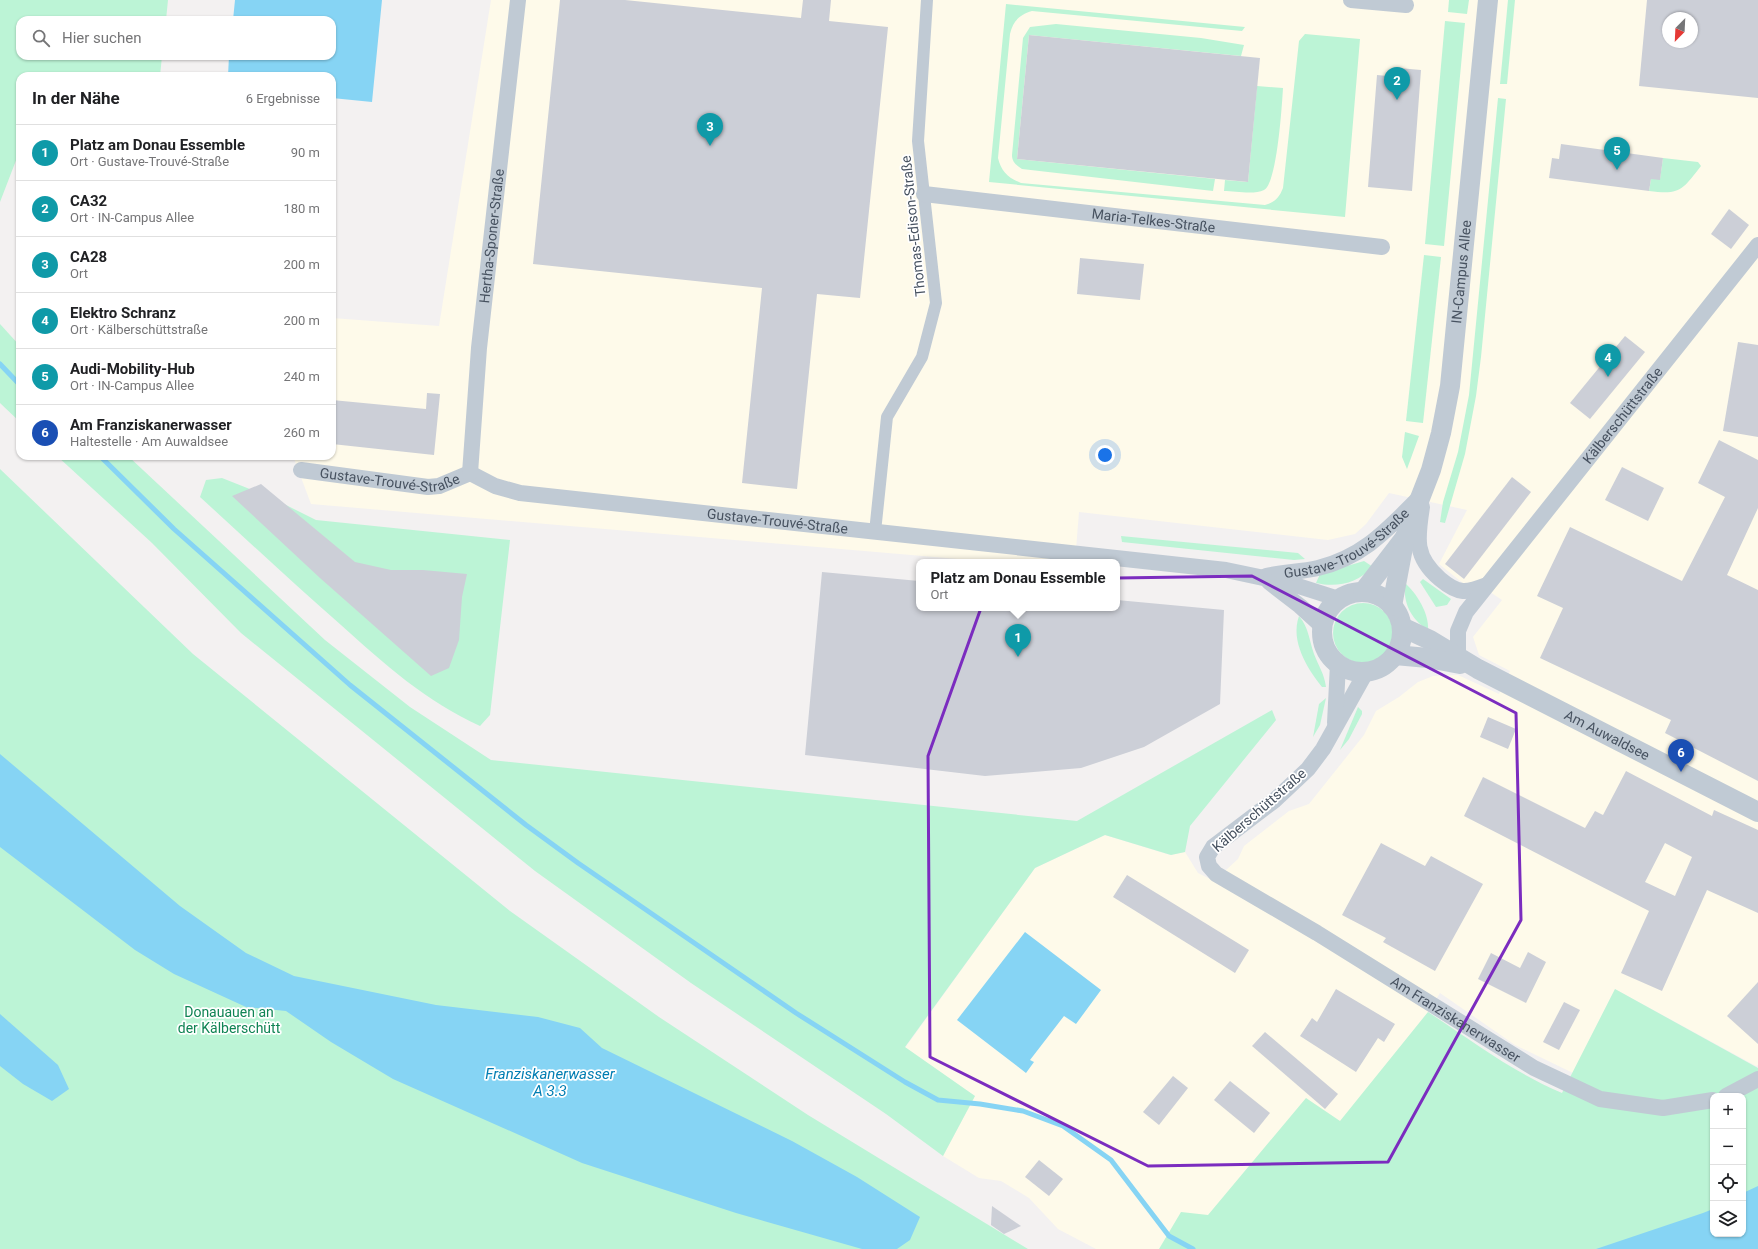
<!DOCTYPE html>
<html lang="de">
<meta charset="utf-8">
<style>
:root{--surface:#fff;--page:#f6f6f6;--text:#202124;--muted:#757577;--line:#e0e0e0;--accent:#095cf5}
body{margin:0;font-family:Roboto,sans-serif;background:var(--page);color:var(--text)}
.controls{position:absolute;right:12px;bottom:12px;display:grid;overflow:hidden;border-radius:8px;box-shadow:0 1px 3px #0004}
.controls button{width:36px;height:36px;display:grid;place-items:center;padding:0;border:0;border-bottom:1px solid var(--line);background:var(--surface);color:var(--text);font:20px sans-serif}
.compass{position:absolute;left:1662px;top:12px;width:36px;height:36px;border-radius:50%;background:var(--surface);box-shadow:0 1px 3px #0004;rotate:204deg}
.you{position:absolute;left:1105px;top:455px;width:14px;height:14px;margin:-10px;border:3px solid #fff;border-radius:50%;background:#1a73e8;box-shadow:0 0 0 6px #1a73e833}
.badge{display:grid;place-items:center;width:26px;height:26px;border-radius:50%;background:var(--accent);color:#fff;font-size:13px;font-weight:700}
.pin{position:absolute;translate:-50% -33px;filter:drop-shadow(0 1px 2px #0008)}
.pin::after{content:'';position:absolute;top:21px;width:14px;height:12px;background:inherit;clip-path:polygon(0 0,100% 0,50% 100%)}
.popup{position:absolute;left:916px;top:559px;width:204px;height:52px;box-sizing:border-box;display:grid;place-content:center;border-radius:8px;background:var(--surface);filter:drop-shadow(0 1px 3px #0005);font-size:13px;white-space:nowrap;color:var(--muted)}
.popup b{font-size:15px;color:var(--text)}
.popup::after{content:'';position:absolute;left:50%;top:100%;margin-left:-8px;border:8px solid transparent;border-top-color:var(--surface)}
.list{margin:0;padding:0;list-style:none}
h2{display:flex;justify-content:space-between;align-items:center;height:52px;margin:0;padding:0 16px;font-size:17px}
h2 small{font-size:13px;font-weight:400;color:var(--muted)}
.list li{display:grid;grid-template-columns:26px 1fr auto;gap:12px;align-items:center;box-sizing:border-box;height:56px;padding:0 16px;border-top:1px solid var(--line)}
.list b{display:block;font-size:15px;white-space:nowrap}
.list p{margin:0;font-size:13px;white-space:nowrap;color:var(--muted)}
.list em{font-size:13px;font-style:normal;color:var(--muted)}
.icon{flex:none;width:22px;height:22px;fill:none;stroke:currentColor;stroke-width:2;stroke-linecap:round;stroke-linejoin:round}
.map{position:relative;flex:none;width:1758px;height:1249px;overflow:hidden}
.search{position:absolute;background:var(--surface);box-shadow:0 1px 3px #0004;left:16px;top:16px;width:320px;height:44px;display:flex;align-items:center;gap:10px;box-sizing:border-box;padding:0 14px;border-radius:12px;color:var(--muted);font-size:15px}
.panel{position:absolute;background:var(--surface);box-shadow:0 1px 3px #0004;left:16px;top:72px;width:320px;height:388px;border-radius:12px}
.map>svg:first-child{display:block}
.commercial{fill:#fefaea;fill-rule:evenodd}
.green{fill:#bcf4d6;fill-rule:evenodd}
.water{fill:#86d4f4}
.lines{fill:none;stroke-linecap:round;stroke-linejoin:round}
.stream{stroke:#86d4f4;stroke-width:5}
.building{fill:#cccfd7;fill-rule:evenodd}
.pedestrian{stroke:#c0cad4;stroke-width:12}
.minor{stroke:#c0cad4;stroke-width:16}
.tertiary{stroke:#c0cad4;stroke-width:20}
.marked{fill:none;stroke:#7b2cbf;stroke-width:3;stroke-linejoin:round}
.labels{text-anchor:middle;dominant-baseline:central;stroke-width:3.5;stroke-linejoin:round;paint-order:stroke}
.street-label{font-size:14px;fill:#475260;stroke:#fff}
.park-label{font-size:14px;fill:#0f8454;stroke:#fff}
.water-label{font-size:15px;font-style:italic;fill:#017db2;stroke:#fff}
</style>
<div class="map">
<svg width="1758" height="1249" viewBox="0 0 1758 1249">
<rect width="100%" height="100%" fill="#f3f1f1"/>
<path class="commercial" d="M491,0H1758V1065L1756,1066L1615,989L1573,1073L1515,1045L1440,993L1428,1012L1340,1122L1306,1099L1180,1249H1096L1058,1229L1029,1198L1001,1181L979,1178L943,1156L975,1096L905,1048L1035,868L1105,835L1170,855L1185,852L1198,873L1214,881L1238,859L1244,846L1289,811L1309,804L1364,735L1376,711L1399,697L1418,682L1433,676L1458,675L1499,694L1510,671L1479,655L1473,637L1502,600L1475,582L1464,584L1439,564L1467,510L1389,493L1366,524L1355,534L1328,540L1079,512L1075,562H993L311,504L293,456H332V318L439,326ZM1668,18H1692V42H1668Z"/>
<g class="green">
<path d="M0,0H168L166,20H20V56H162L160,76H20V150L0,202Z"/>
<path d="M1449,0H1469L1467,14L1448,12Z"/>
<path d="M1508,0H1515L1507,84H1500Z"/>
<path d="M1006,4L1245,27L1242,31L1032,11C1019,15 1013,21 1010,34L998,158C1001,171 1008,178 1021,183L1265,205C1275,202 1279,198 1283,188L1299,41L1305,34L1360,39L1345,217L989,182Z"/>
<path d="M1445,21L1465,23L1444,246L1425,244Z"/>
<path d="M1056,24L1201,38L1244,45L1241,56L1029,35L1017,159L1215,179L1213,191L1022,169C1016,165 1012,162 1012,155L1023,38L1030,27Z"/>
<path d="M1257,86L1283,88C1282,105 1277,184 1264,190C1254,195 1235,191 1224,191L1225,180L1248,182Z"/>
<path d="M1498,98L1506,99L1481,357L1476,396L1465,454L1445,523L1440,522L1443,502L1458,452L1469,395Z"/>
<path d="M1663,158L1698,162L1701,166C1682,190 1681,195 1649,191L1651,179H1660Z"/>
<path d="M1424,255L1441,257L1423,423L1406,421Z"/>
<path d="M0,324L20,346V422L0,403Z"/>
<path d="M1405,432L1419,436L1407,469L1402,457Z"/>
<path d="M57,456H128L325,640L410,707L491,760L1077,821L1272,710L1276,720L1190,826L1185,852L1171,855L1105,835L1035,868L905,1047L975,1096L943,1156L886,1114L691,983L535,871L241,633L152,543Z"/>
<path d="M0,469L193,654L510,911L659,1017L808,1115L1028,1249H0Z"/>
<path d="M222,478L272,498L316,520L510,540L490,715L480,726C427,702 384,664 341,625C293,583 247,540 200,497L206,480Z"/>
<path d="M1121,536L1298,553L1305,559L1294,560L1122,542Z"/>
<path d="M1364,561L1373,567C1357,583 1338,588 1316,583L1320,574Z"/>
<path d="M1423,579L1451,599L1447,605L1436,607L1420,582Z"/>
<path d="M1405,583C1417,594 1429,613 1428,630C1411,619 1403,604 1405,583Z"/>
<circle cx="1363" cy="633" r="30"/>
<path d="M1299,616C1309,628 1309,640 1314,654C1319,667 1324,673 1326,687H1322C1307,668 1290,641 1299,616Z"/>
<path d="M1326,698L1320,725L1313,737L1319,704Z"/>
<path d="M1358,707L1362,711V714L1349,739L1340,750Z"/>
<path d="M1615,989L1758,1068V1249H1159L1181,1212L1208,1215L1306,1098L1340,1121L1428,1012C1471,1040 1514,1073 1562,1093ZM1713,1096H1743V1234H1713Z"/>
</g>
<g class="water">
<path d="M235,0H382L372,102L332,98V76H228L229,56H332V20H233Z"/>
<path d="M0,754L180,906L246,953L294,976L436,1005L538,1017L580,1028L602,1048L792,1141L857,1177L920,1217L910,1240L897,1249H862L736,1213L582,1163L393,1079L331,1042L286,1011L246,1007L174,974L135,950L0,847Z"/>
<path d="M1025,932L1101,990L1076,1024L1064,1016L1030,1060L1034,1062L1026,1073L957,1020Z"/>
<path d="M0,1014L58,1065L69,1089L52,1101L23,1084L0,1066Z"/>
<path d="M1758,1186V1249H1596L1703,1213L1713,1209V1234H1743V1193Z"/>
</g>
<g class="lines">
<g class="stream">
<path d="M0,364L20,385"/>
<path d="M100,456L174,529L350,685L526,825L578,863L796,1013L905,1082L938,1100L980,1104L1023,1111L1063,1126L1111,1160L1169,1236L1193,1249"/>
</g>
</g>
<g class="building">
<path d="M560,0H625L801,18L803,0H831L829,21L888,27L860,298L817,294L797,489L742,483L762,288L533,264Z"/>
<path d="M1647,0H1758V98L1639,86ZM1668,18H1692V42H1668Z"/>
<path d="M1029,35L1260,58L1248,182L1017,159Z"/>
<path d="M1399,68L1421,70L1412,191L1368,187L1377,75L1398,77Z"/>
<path d="M1561,144L1663,158L1660,180L1651,179L1649,191L1549,178L1552,158L1559,159Z"/>
<path d="M1729,209L1749,225L1731,249L1711,234Z"/>
<path d="M1080,258L1144,264L1140,300L1077,294Z"/>
<path d="M1625,336L1645,352L1590,419L1570,403Z"/>
<path d="M1738,342L1758,345V437L1723,431Z"/>
<path d="M427,393L440,394L434,455L332,444V400L426,409Z"/>
<path d="M1719,440L1758,460V508L1727,575L1758,590V781L1665,733L1671,720L1540,658L1563,608L1537,596L1570,527L1682,581L1725,497L1698,483Z"/>
<path d="M1622,467L1664,488L1648,521L1605,500Z"/>
<path d="M1512,477L1531,492L1464,579L1445,564Z"/>
<path d="M261,484L355,562L391,570H423L467,574L462,597L459,640L449,668L431,676L320,578L232,496Z"/>
<path d="M822,572L919,581V608H1117V600L1224,610L1220,704L1144,747L1081,768L985,776L805,755Z"/>
<path d="M1488,717L1516,729L1508,749L1480,737Z"/>
<path d="M1626,771L1712,816L1714,810L1758,830V913L1707,890L1662,991L1621,973L1649,911L1464,816L1483,777L1585,828L1595,811L1603,815ZM1665,843L1692,857L1675,896L1645,882Z"/>
<path d="M1381,843L1425,866L1431,856L1483,884L1435,971L1383,942L1386,938L1342,915Z"/>
<path d="M1127,875L1249,950L1235,973L1113,897Z"/>
<path d="M1528,952L1546,962L1526,1003L1478,979L1491,953L1520,968Z"/>
<path d="M1758,982V1044L1727,1016Z"/>
<path d="M1336,989L1395,1024L1384,1042L1378,1038L1356,1072L1300,1036L1312,1018L1317,1022Z"/>
<path d="M1564,1002L1580,1010L1559,1050L1543,1042Z"/>
<path d="M1265,1032L1338,1094L1325,1109L1252,1046Z"/>
<path d="M1173,1076L1188,1088L1159,1125L1143,1112Z"/>
<path d="M1230,1081L1270,1113L1254,1133L1214,1100Z"/>
<path d="M1039,1160L1063,1179L1049,1196L1025,1177Z"/>
<path d="M992,1206L1021,1226L1004,1234L991,1225Z"/>
</g>
<g class="lines">
<path class="pedestrian" d="M875,532L887,417L922,357L936,303L918,141L927,0"/>
<g class="minor">
<path d="M1351,0L1406,5"/>
<path id="s1" d="M924,194L1382,247"/>
<path id="s2" d="M301,470L428,487L439,486L470,473L495,486L520,493L1226,570L1292,584L1339,599"/>
<path id="s3" d="M470,473L479,348L518,0"/>
<path d="M1422,507C1417,539 1414,557 1440,579C1459,595 1466,593 1487,585"/>
<path id="s4" d="M1266,576C1283,572 1301,572 1318,568C1363,557 1387,530 1418,499"/>
<path d="M1269,582L1300,606L1322,626"/>
<path id="s5" d="M1458,656V631L1466,612L1758,245"/>
<path id="s6" d="M1366,672L1323,749L1308,769L1275,800L1213,847L1207,857L1209,866L1216,874L1317,933L1534,1068L1600,1099L1663,1108L1713,1100"/>
<path d="M1335,723L1338,664"/>
<path d="M1726,1096L1758,1079"/>
</g>
<g class="tertiary">
<circle cx="1362" cy="632" r="40"/>
<path d="M1363,592L1403,540"/>
<path id="s7" d="M1392,606L1405,537L1431,470L1441,433L1450,386L1488,0"/>
<path id="s8" d="M1402,627L1430,640L1478,669L1758,812"/>
<path d="M1395,655L1428,658L1460,664"/>
</g>
</g>
<path class="marked" d="M1252,576L1516,713L1521,920L1388,1162L1148,1166L930,1057L928,756L991,580Z"/>
<g class="labels">
<g class="street-label">
<text stroke="none"><textPath href="#s1" startOffset="231">Maria-Telkes-Straße</textPath></text>
<text transform="translate(913 226) rotate(-96)">Thomas-Edison-Straße</text>
<text stroke="none"><textPath href="#s3" startOffset="238">Hertha-Sponer-Straße</textPath></text>
<text stroke="none"><textPath href="#s7" startOffset="343">IN-Campus Allee</textPath></text>
<text stroke="none"><textPath href="#s5" startOffset="297">Kälberschüttstraße</textPath></text>
<text stroke="none"><textPath href="#s2" startOffset="90">Gustave-Trouvé-Straße</textPath></text>
<text stroke="none"><textPath href="#s2" startOffset="486">Gustave-Trouvé-Straße</textPath></text>
<text stroke="none"><textPath href="#s4" startOffset="89">Gustave-Trouvé-Straße</textPath></text>
<text stroke="none"><textPath href="#s8" startOffset="232">Am Auwaldsee</textPath></text>
<text transform="translate(1259 810) rotate(-41)">Kälberschüttstraße</text>
<text stroke="none"><textPath href="#s6" startOffset="548">Am Franziskanerwasser</textPath></text>
</g>
<g class="park-label">
<text x="229" y="1012">Donauauen an<tspan x="229" dy="16">der Kälberschütt</tspan></text>
</g>
<g class="water-label">
<text x="550" y="1074">Franziskanerwasser<tspan x="550" dy="17">A 3.3</tspan></text>
</g>
</g>
</svg>
<div class="controls">
<button>+</button>
<button>−</button>
<button><svg class="icon" aria-label="locate" viewBox="0 0 24 24"><circle cx="12" cy="12" r="6"/><path d="M12 2v4M12 18v4M2 12h4M18 12h4"/></svg></button>
<button><svg class="icon" aria-label="layers" viewBox="0 0 24 24"><path d="M12 4l9 5-9 5-9-5zM3 14l9 5 9-5"/></svg></button>
</div>
<svg class="compass" viewBox="-18 -18 36 36"><path d="M0-13l5 13h-10z" fill="#e53935"/><path d="M0 13l5-13h-10z" fill="#757577"/></svg>
<div class="you"></div>
<div class="pin badge" style="left:1018px;top:657px;background:#0f9aa8">1</div>
<div class="popup"><b>Platz am Donau Essemble</b>Ort</div>
<div class="pin badge" style="left:1397px;top:100px;background:#0f9aa8">2</div>
<div class="pin badge" style="left:710px;top:146px;background:#0f9aa8">3</div>
<div class="pin badge" style="left:1608px;top:377px;background:#0f9aa8">4</div>
<div class="pin badge" style="left:1617px;top:170px;background:#0f9aa8">5</div>
<div class="pin badge" style="left:1681px;top:772px;background:#1a4fb4">6</div>
<div class="search"><svg class="icon" aria-label="search" viewBox="0 0 24 24"><circle cx="10" cy="10" r="6"/><path d="M15 15l6 6"/></svg>Hier suchen</div>
<section class="panel">
<h2>In der Nähe<small>6 Ergebnisse</small></h2>
<ul class="list">
<li><span class="badge" style="background:#0f9aa8">1</span><div><b>Platz am Donau Essemble</b><p>Ort · Gustave-Trouvé-Straße</p></div><em>90 m</em></li>
<li><span class="badge" style="background:#0f9aa8">2</span><div><b>CA32</b><p>Ort · IN-Campus Allee</p></div><em>180 m</em></li>
<li><span class="badge" style="background:#0f9aa8">3</span><div><b>CA28</b><p>Ort</p></div><em>200 m</em></li>
<li><span class="badge" style="background:#0f9aa8">4</span><div><b>Elektro Schranz</b><p>Ort · Kälberschüttstraße</p></div><em>200 m</em></li>
<li><span class="badge" style="background:#0f9aa8">5</span><div><b>Audi-Mobility-Hub</b><p>Ort · IN-Campus Allee</p></div><em>240 m</em></li>
<li><span class="badge" style="background:#1a4fb4">6</span><div><b>Am Franziskanerwasser</b><p>Haltestelle · Am Auwaldsee</p></div><em>260 m</em></li>
</ul>
</section>
</div>
